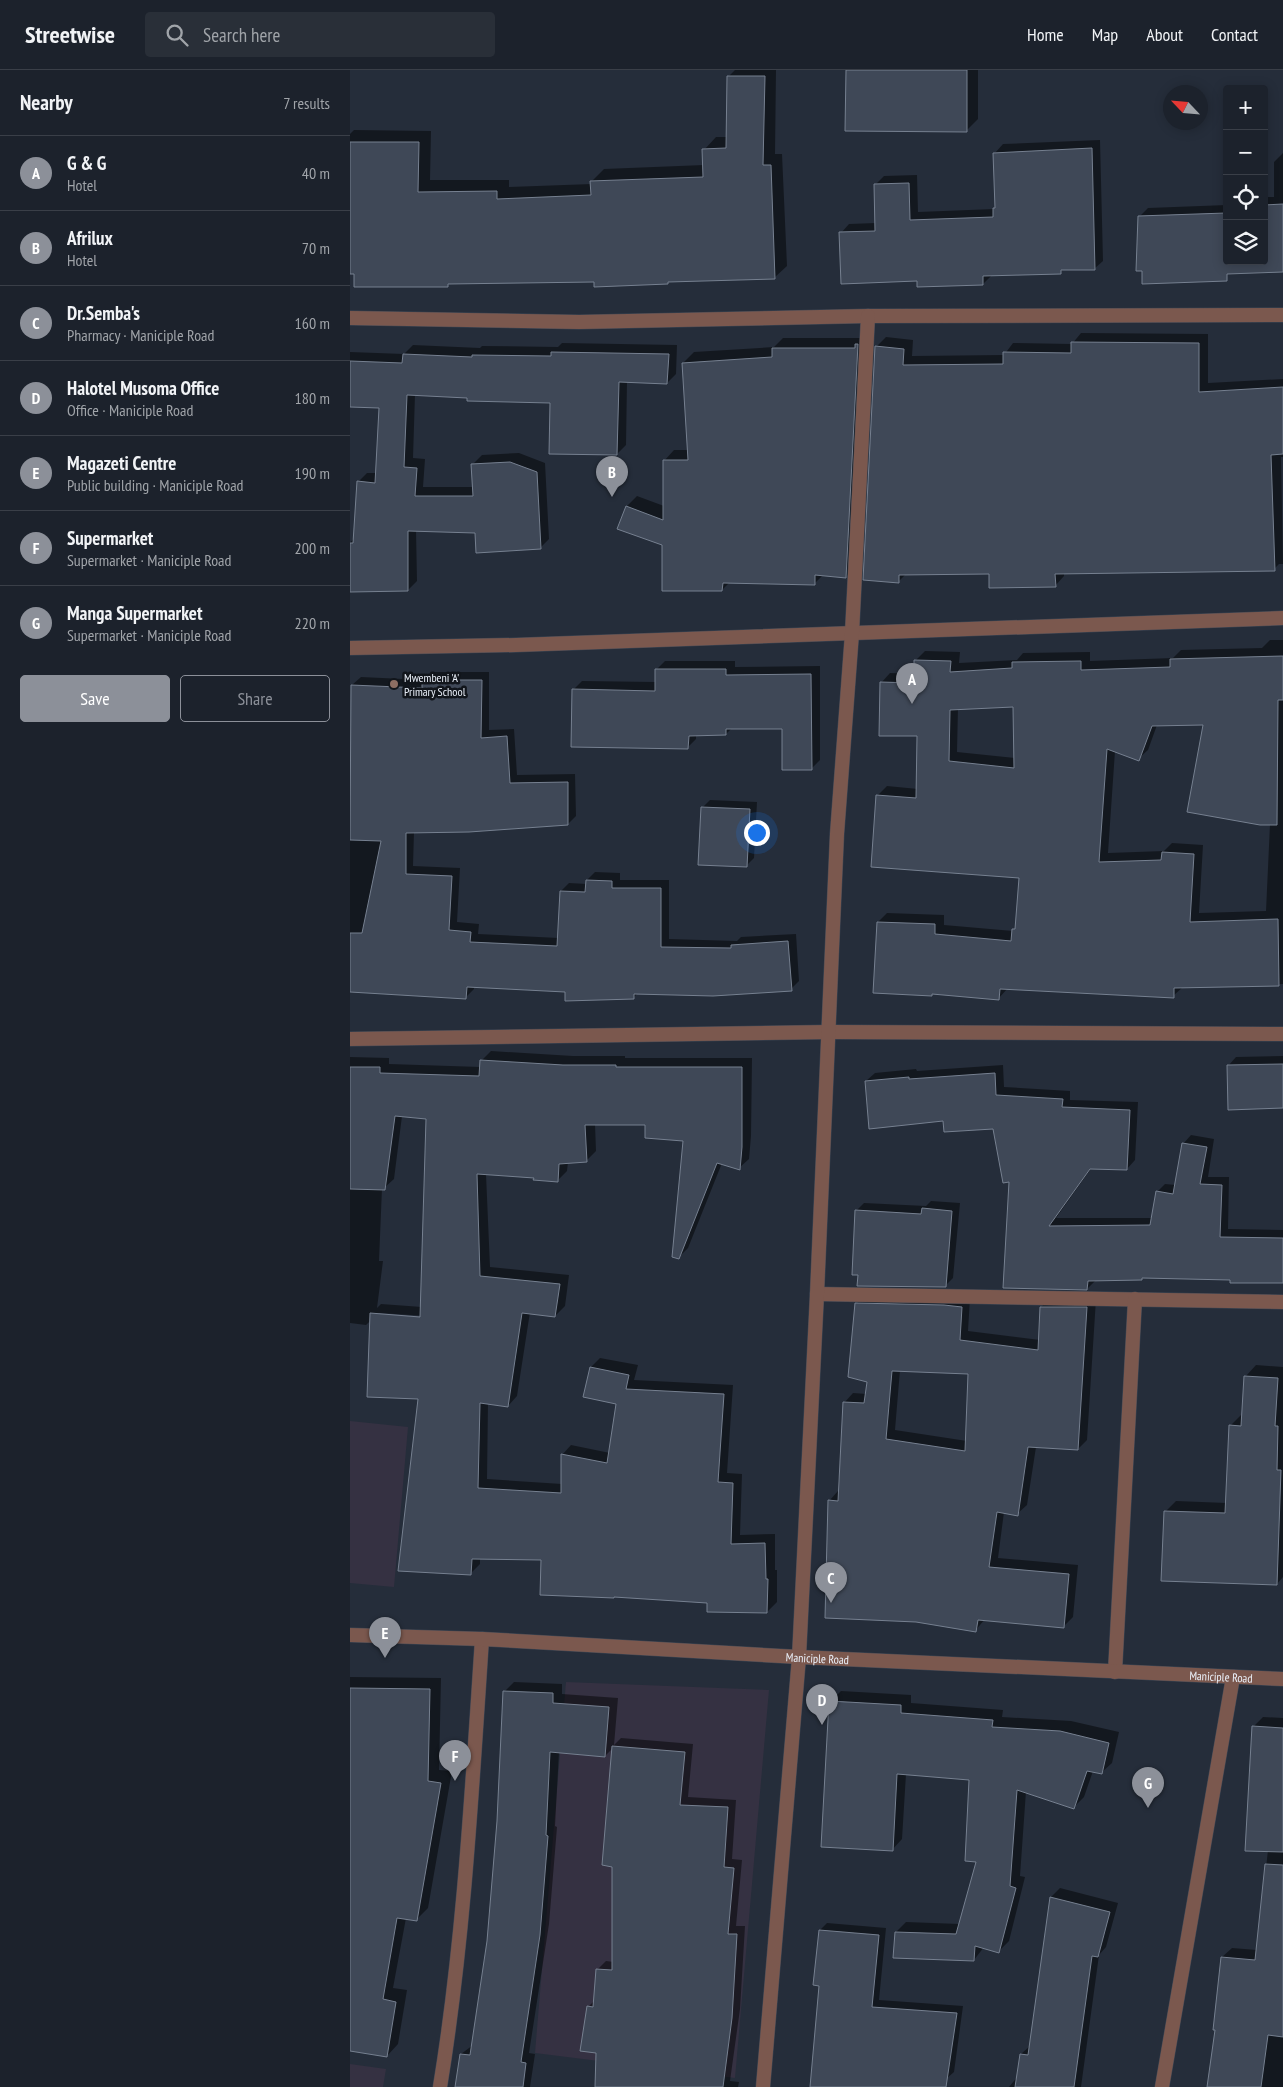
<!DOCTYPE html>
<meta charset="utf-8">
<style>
:root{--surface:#1c222c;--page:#292f38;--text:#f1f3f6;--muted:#a0a4a9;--line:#3a3f48;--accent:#8c9099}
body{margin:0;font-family:"PT Sans Narrow",sans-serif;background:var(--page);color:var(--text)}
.controls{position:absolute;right:15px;top:15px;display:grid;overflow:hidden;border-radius:5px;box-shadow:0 2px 12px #0003}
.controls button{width:45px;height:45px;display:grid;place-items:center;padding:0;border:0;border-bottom:1px solid var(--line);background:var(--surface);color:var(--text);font:25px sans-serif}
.compass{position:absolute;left:813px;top:15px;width:45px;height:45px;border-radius:50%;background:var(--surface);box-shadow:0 2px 12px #0003;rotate:296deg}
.you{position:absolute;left:406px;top:762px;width:18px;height:18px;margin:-12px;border:4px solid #fff;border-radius:50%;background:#1a73e8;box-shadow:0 0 0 8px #1a73e833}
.badge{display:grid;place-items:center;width:32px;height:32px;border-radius:50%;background:var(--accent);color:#fff;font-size:16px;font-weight:700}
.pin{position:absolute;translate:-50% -41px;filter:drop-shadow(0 1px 2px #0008)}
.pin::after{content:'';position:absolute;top:26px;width:18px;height:15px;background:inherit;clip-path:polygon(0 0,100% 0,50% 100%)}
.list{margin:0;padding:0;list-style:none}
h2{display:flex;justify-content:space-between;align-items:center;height:65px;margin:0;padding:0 20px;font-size:21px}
h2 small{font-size:16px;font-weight:400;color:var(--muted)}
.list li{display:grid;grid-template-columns:32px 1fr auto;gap:15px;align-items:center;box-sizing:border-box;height:75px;padding:0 20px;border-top:1px solid var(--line)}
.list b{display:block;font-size:19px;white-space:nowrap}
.list p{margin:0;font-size:16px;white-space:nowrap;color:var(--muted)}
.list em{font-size:16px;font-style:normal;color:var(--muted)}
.actions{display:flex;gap:10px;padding:15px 20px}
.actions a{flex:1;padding:11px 0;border:1px solid var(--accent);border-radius:5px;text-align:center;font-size:18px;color:var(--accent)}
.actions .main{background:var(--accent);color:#fff}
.icon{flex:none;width:28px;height:28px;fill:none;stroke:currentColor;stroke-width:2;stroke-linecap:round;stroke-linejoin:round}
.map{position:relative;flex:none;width:933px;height:2017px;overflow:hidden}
header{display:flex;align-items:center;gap:30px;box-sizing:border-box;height:70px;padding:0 25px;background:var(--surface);border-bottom:1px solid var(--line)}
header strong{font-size:24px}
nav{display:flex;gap:28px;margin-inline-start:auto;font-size:18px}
.search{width:350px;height:45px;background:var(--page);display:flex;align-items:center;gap:12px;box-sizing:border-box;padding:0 18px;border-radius:5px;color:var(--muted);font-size:19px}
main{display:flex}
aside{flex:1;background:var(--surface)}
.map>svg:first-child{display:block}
.commercial{fill:#353142}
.shadow{fill:#0007;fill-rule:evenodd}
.building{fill:#3f4857;stroke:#768090;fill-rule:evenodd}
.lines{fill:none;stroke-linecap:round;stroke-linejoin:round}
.minor-casing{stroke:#414855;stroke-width:15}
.tertiary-casing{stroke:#414855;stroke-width:15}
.minor{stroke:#7b584e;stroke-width:14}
.tertiary{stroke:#7b584e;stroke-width:14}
.education-dot{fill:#8d6e63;stroke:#11151b;stroke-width:2}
.labels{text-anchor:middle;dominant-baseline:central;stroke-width:5;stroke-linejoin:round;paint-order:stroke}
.poi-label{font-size:12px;fill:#ebf1fa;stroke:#11151b;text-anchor:start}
.street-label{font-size:12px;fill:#ebf1fa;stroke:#11151b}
</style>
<header>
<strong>Streetwise</strong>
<div class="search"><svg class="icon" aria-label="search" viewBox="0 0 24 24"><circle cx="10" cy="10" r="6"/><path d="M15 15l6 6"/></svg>Search here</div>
<nav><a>Home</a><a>Map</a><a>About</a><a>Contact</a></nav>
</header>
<main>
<aside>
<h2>Nearby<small>7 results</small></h2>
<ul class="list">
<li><span class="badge">A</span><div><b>G &amp; G</b><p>Hotel</p></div><em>40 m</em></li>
<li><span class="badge">B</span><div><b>Afrilux</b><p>Hotel</p></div><em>70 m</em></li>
<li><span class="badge">C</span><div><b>Dr.Semba's</b><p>Pharmacy · Maniciple Road</p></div><em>160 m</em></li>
<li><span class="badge">D</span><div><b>Halotel Musoma Office</b><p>Office · Maniciple Road</p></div><em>180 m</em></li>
<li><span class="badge">E</span><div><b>Magazeti Centre</b><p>Public building · Maniciple Road</p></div><em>190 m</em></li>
<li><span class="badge">F</span><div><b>Supermarket</b><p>Supermarket · Maniciple Road</p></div><em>200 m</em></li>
<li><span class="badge">G</span><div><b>Manga Supermarket</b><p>Supermarket · Maniciple Road</p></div><em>220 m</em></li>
</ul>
<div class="actions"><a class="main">Save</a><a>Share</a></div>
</aside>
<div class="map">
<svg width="933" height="2017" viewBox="0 0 933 2017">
<rect width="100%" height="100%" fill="#252d3a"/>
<g class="commercial">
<path d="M0,1351L58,1357L44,1517L0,1513Z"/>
<path d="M216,1612L419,1620L385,2008L185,1983Z"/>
<path d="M0,1994L36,1999L33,2017H0Z"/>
</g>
<g class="shadow">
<path d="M385,0H426L425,84H432L437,196L424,208L100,213L97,216L0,202V64L4,60L81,61L80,110H159V117L242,114V111L254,99L354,95V80L366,67H377L378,7Z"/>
<path d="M499,0H628V49L616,61Z"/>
<path d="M750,70L753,191L744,199H714L710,202L642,205L633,214L568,210L491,163L499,154L526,153L525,115L534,106L567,105L568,142L644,139L646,137L645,83L653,74Z"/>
<path d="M933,83V201L865,203L789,147L798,138L877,135V191H914V127H924V92Z"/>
<path d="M731,263L858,264V313L933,309V387H931L933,494H929L924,499L714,502V506L705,516L640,503L556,504L548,512L526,277L536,267L563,270L562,286L654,285L663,273L722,274Z"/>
<path d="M433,268H513L506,496L496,507L473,505L464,514L380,512L372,520L314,474L277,436L287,426L314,436V391L324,380H339L333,293L344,282L424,277Z"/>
<path d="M212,273L327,275L326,304L317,313L277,311L276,375L267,384L202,332L65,324L63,388L75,389L73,417H124L123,394L132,385L169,383L195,393L199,469L190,478L126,462L66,460L67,511L58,520L0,521V473L4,468L8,412L17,403H27L30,337L0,335V282L54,284L63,275L130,278L132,276L208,277Z"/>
<path d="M920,570H933V914L833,917L823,926L658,918L648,929L583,923L528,852L537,843L594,845V855L663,861L667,856L670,806L527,726L537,716L568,719V665L531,613L540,603L566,604V590L575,581L610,582L609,593L667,590L673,583L740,582V591L823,588L831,580L912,578ZM664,635L665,688L607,682L608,638ZM854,653L920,754L916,841L849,843L853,775L822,773L814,781L758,783L765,681L788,689L798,680L807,655Z"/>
<path d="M315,591H385V597L470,596V690L461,699L433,657L382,658L376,664H346V669L337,678L223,620L232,611L306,612V600Z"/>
<path d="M82,602H139V660L164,659L167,705L225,704L226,746L218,754L64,762L63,796L110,798L107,852L129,854L128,864L209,868L211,821L219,813L237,814V810L245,802L270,803V810H319V869L387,871L391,867L446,864L449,911L441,919L288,923L283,928L216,921L124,916V919L115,928L0,921V667L2,615L11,607L75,610Z"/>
<path d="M360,730L407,732L404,788L396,796L352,738Z"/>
<path d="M141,981L223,986H275V988H402L401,1066L399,1089L389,1098L372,1093L338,1178L329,1187L334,1070L297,1054H245L246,1081L236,1091L218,1092L217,1101L208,1110L185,1106L136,1104L140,1197L219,1205L215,1236L205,1246L180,1242L167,1326L158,1336L138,1333L137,1409L212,1414V1385L221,1375L260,1383L268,1333L241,1297L250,1288L288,1295L284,1310L383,1315L377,1403L392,1404L390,1465L425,1464V1500H427V1532L417,1542L359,1532L192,1489L130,1488V1494L120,1504L69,1328L21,1250L16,1255L0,1253V987L39,988V994L131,997V991ZM52,1046L77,1047L72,1237L31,1234L27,1238L33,1191H29L32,1118H34L44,1109ZM29,1243L77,1246L76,1249L29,1245Z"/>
<path d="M933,986V1037L879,1038L878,996L886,987Z"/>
<path d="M653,995L654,1017L720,1021V1030L788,1032L785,1090L777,1099L742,1097L706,1148H802L807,1122L815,1114L826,1115L833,1074L841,1065L864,1069L858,1107H879L878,1159L933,1160V1212H881V1208L794,1207L792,1209L746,1210L737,1219L660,1110L644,1058L594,1049L516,1011L525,1003L566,999L567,1001Z"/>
<path d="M581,1131L610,1133L603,1208L595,1216L506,1141L514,1133L576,1136Z"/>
<path d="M516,1225L620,1228L618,1261L690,1270L691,1237L701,1228L746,1229L737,1370L728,1379L686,1377L677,1435L667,1444L654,1442L648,1488L728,1495L723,1547L714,1556L635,1549L625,1561L479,1431L488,1421L494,1333L503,1323L517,1324L519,1311L506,1234ZM550,1300L619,1303L617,1371L545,1360Z"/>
<path d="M906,1295L933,1297V1507L927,1514L815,1442L826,1431L877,1433L880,1356L891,1345H893L896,1306Z"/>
<path d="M0,1607L91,1608L89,1700L102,1701L78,1838L66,1850L56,1848L43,1918L57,1920L48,1974L37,1986L0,1980Z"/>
<path d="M164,1612L212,1614V1624L268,1628L264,1675L271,1668L343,1674L338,1727L386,1730L382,1789L392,1790L386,1856H395L390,1939L380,2011L389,2012L388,2017H246L247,1982L238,1937L245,1930L248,1899L256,1891L264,1892L263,1678L255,1686L209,1682L205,1756L207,1757L199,1854L179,1983L185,1984L180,2017H107L111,1984L123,1975L139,1871L148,1752L155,1621Z"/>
<path d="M491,1621L561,1625V1633L653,1640L652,1647L721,1651L769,1662L762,1693L751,1703L743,1701L734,1727L724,1737L676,1721L670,1806L675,1807L659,1871L649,1881L634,1877L624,1890L546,1862L556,1852L610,1854L627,1791L621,1709L556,1704L552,1769L542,1780L480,1632Z"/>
<path d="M913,1647L933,1648V2017H859L866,1959L872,1887L882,1878L907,1880L918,1780L903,1657Z"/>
<path d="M710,1818L768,1833L756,1877L749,1885L731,2017H659L668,2006L671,1984L680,1976L701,1827Z"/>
<path d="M477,1853L536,1858L529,1930L613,1936L604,2002L596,2009L519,2017H461L470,1915V1860Z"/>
</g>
<g class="building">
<path d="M496,0H617V62L495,61Z"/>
<path d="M377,6H415L413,95H421L425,209L318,212V214L244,217V212L98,214V217H4V204H0V72H69L68,122L147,121V129L241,125L240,111L353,107L352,79L376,78Z"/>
<path d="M742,78L745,200H711V204L633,206V215L567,217V211L491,214L489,162L525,161L524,114L559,113L560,150L643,147V138H645L643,83Z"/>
<path d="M933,134V202L877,204V211L792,214V201H786L788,146L876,143L877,136V191H914V135Z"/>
<path d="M721,272L849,273V322L933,317V384L921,385L925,501L705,504L706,517L639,518V504L549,505V513L513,510L525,276L554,279L553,295L653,294V282L721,283Z"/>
<path d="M505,274H508L496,508L465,505V515L373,513L372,521H312V475L267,459L276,436L313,450V390H338L332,293L422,287V278H505Z"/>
<path d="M201,282L319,284L317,314L269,312L267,385L199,384L200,333L117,331V328L57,325L54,397L67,398L65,426H123L121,394L160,392L187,402L191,479L126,483L125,463L58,461V521L0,522V473H3L7,411L25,413L29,338L0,337V291L52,293L53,284L122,287V285L201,286Z"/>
<path d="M933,586V630H928L927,755H910L837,742L853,655L802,656L789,691L757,679L749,792L811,790L812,782L844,784L840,852L928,849L929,916L824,918V928L650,919L649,930L582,924V926L523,923L527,852L585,854V864L661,871L662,859H665L669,808L521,797L526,725L566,728L567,666H529L530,612L564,613V590L601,591L600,602L662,598V592L731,591V600L820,597V589ZM663,637L664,698L599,691L600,640Z"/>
<path d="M305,599H376V605L461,604L462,700H432V659H376V665L339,666L338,679L221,677L222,619L305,621Z"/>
<path d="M72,610H132L131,668L157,666L160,713L218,712V755L119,762L56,763V804L102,806L99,860L121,862L120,872L207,876L210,821L235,822L236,810L262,811V818H311V877L381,878V875L438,871L442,921L363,926L284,924V929L215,931V922L117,917L116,929L0,922V863H12L31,771L0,770L1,615L72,618Z"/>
<path d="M351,737L400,739L397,797L348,795Z"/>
<path d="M130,990L213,995H266V997H392V1077L390,1100L367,1093L329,1189L322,1187L333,1071L295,1068V1055H235L237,1092L209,1094L208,1112L183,1110L184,1108L127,1104L130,1206L210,1214L205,1247L172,1243L158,1337L130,1333L128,1418L211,1423V1384L257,1393L266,1334L233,1327L240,1297L279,1305L276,1319L374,1324L368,1412L383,1413L381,1474L415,1473L416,1509H418L417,1543L357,1542V1533L264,1527V1528L190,1525L191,1490L122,1489L121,1505L48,1501L68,1329L17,1327L20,1243L70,1247L76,1049L45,1046L35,1120L0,1119V997H30V1003L129,1006Z"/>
<path d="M933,994V1038L878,1040L877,995Z"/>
<path d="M645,1003L646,1025L713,1029L712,1037L780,1040L777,1100L740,1099L699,1156L800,1155L806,1121L823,1124L832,1073L857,1077L850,1114L872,1115L870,1167L933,1168V1213H880V1210L792,1208V1210L738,1211L737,1220L653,1218L659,1112L653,1113L643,1059L594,1062L593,1051L519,1059L515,1011L559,1007V1009Z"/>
<path d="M572,1138L602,1141L596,1217L507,1216L508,1205H502L505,1140L571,1144Z"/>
<path d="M505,1233L594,1235L612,1237L610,1270L688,1280L690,1237H737L728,1380L678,1377L668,1446L647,1442L639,1497L719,1504L714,1558L628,1550L626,1562L566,1552L475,1548L478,1430L488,1431L493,1332L514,1333L517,1312L498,1307ZM542,1301L618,1304L615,1381L536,1369Z"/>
<path d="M894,1306L928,1308L925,1356H928L927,1400H931L927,1515L811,1511L814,1441L875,1443L879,1355L891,1356Z"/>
<path d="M0,1618L80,1619L78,1711L91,1713L67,1851L47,1848L33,1929L46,1932L37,1987L0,1981Z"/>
<path d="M153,1621L203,1623V1633L259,1637L255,1687L200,1682L196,1765L198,1766L190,1865L171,1992L176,1993L173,2017H105L110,1984L120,1985L137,1871L147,1751Z"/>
<path d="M479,1631L551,1635V1643L643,1650L642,1657L710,1661L759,1673L752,1704L737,1701L724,1739L667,1720L660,1816L666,1818L649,1883L625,1876L624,1891L543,1888L545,1862L606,1864L626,1792L615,1791L619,1710L547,1704L543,1781L471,1777Z"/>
<path d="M902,1656L933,1658V1782L895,1781Z"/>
<path d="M262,1676L335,1682L330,1735L378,1737L374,1797L384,1798L378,1864H387L382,1948L373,2017H245L246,1983L230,1981L237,1936L243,1937L246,1899L262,1900V1797L252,1795Z"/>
<path d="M915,1794L933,1795V1967L918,1965L911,2017H857L865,1960H863L871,1887L905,1890Z"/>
<path d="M700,1827L760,1842L748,1887L742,1886L724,2017H665L670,1984L678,1985Z"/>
<path d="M469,1860L529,1865L522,1937L607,1943L596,2017H460L469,1916L463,1915Z"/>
</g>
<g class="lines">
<g class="minor-casing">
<g id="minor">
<path d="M0,248L229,252L518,246L933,245"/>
<path d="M0,578L166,575L933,548"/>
<path d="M0,969L479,962L933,964"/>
<path d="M467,1224L933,1232"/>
<path d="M765,1602L785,1229"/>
<path d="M90,2017C114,1870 122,1718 132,1569"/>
<path d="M413,2017L449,1587L467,1224L487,764L502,563L518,246"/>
<path d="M812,2017L883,1607"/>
</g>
</g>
<g class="tertiary-casing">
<g id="tertiary">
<path id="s1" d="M0,1565L132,1569L449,1587L933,1609"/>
</g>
</g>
<use href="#minor" class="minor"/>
<use href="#tertiary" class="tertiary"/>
</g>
<circle class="education-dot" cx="44" cy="614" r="5"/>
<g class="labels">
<g class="poi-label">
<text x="54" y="607">Mwembeni 'A'<tspan x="54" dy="14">Primary School</tspan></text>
</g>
<g class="street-label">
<text stroke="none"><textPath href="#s1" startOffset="468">Maniciple Road</textPath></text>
<text stroke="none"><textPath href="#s1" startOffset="872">Maniciple Road</textPath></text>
</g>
</g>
</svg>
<div class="controls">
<button>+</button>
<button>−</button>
<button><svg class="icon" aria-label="locate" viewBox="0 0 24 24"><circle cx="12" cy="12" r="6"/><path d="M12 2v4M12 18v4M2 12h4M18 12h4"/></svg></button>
<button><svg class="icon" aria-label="layers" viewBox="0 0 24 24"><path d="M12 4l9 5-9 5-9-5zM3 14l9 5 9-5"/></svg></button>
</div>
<svg class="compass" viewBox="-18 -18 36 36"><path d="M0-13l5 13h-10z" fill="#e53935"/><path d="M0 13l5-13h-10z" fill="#a0a4a9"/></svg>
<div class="you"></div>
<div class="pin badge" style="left:562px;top:634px">A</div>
<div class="pin badge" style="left:262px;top:427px">B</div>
<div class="pin badge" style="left:481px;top:1533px">C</div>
<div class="pin badge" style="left:472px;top:1655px">D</div>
<div class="pin badge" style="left:35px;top:1588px">E</div>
<div class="pin badge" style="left:105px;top:1711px">F</div>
<div class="pin badge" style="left:798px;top:1738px">G</div>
</div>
</main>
